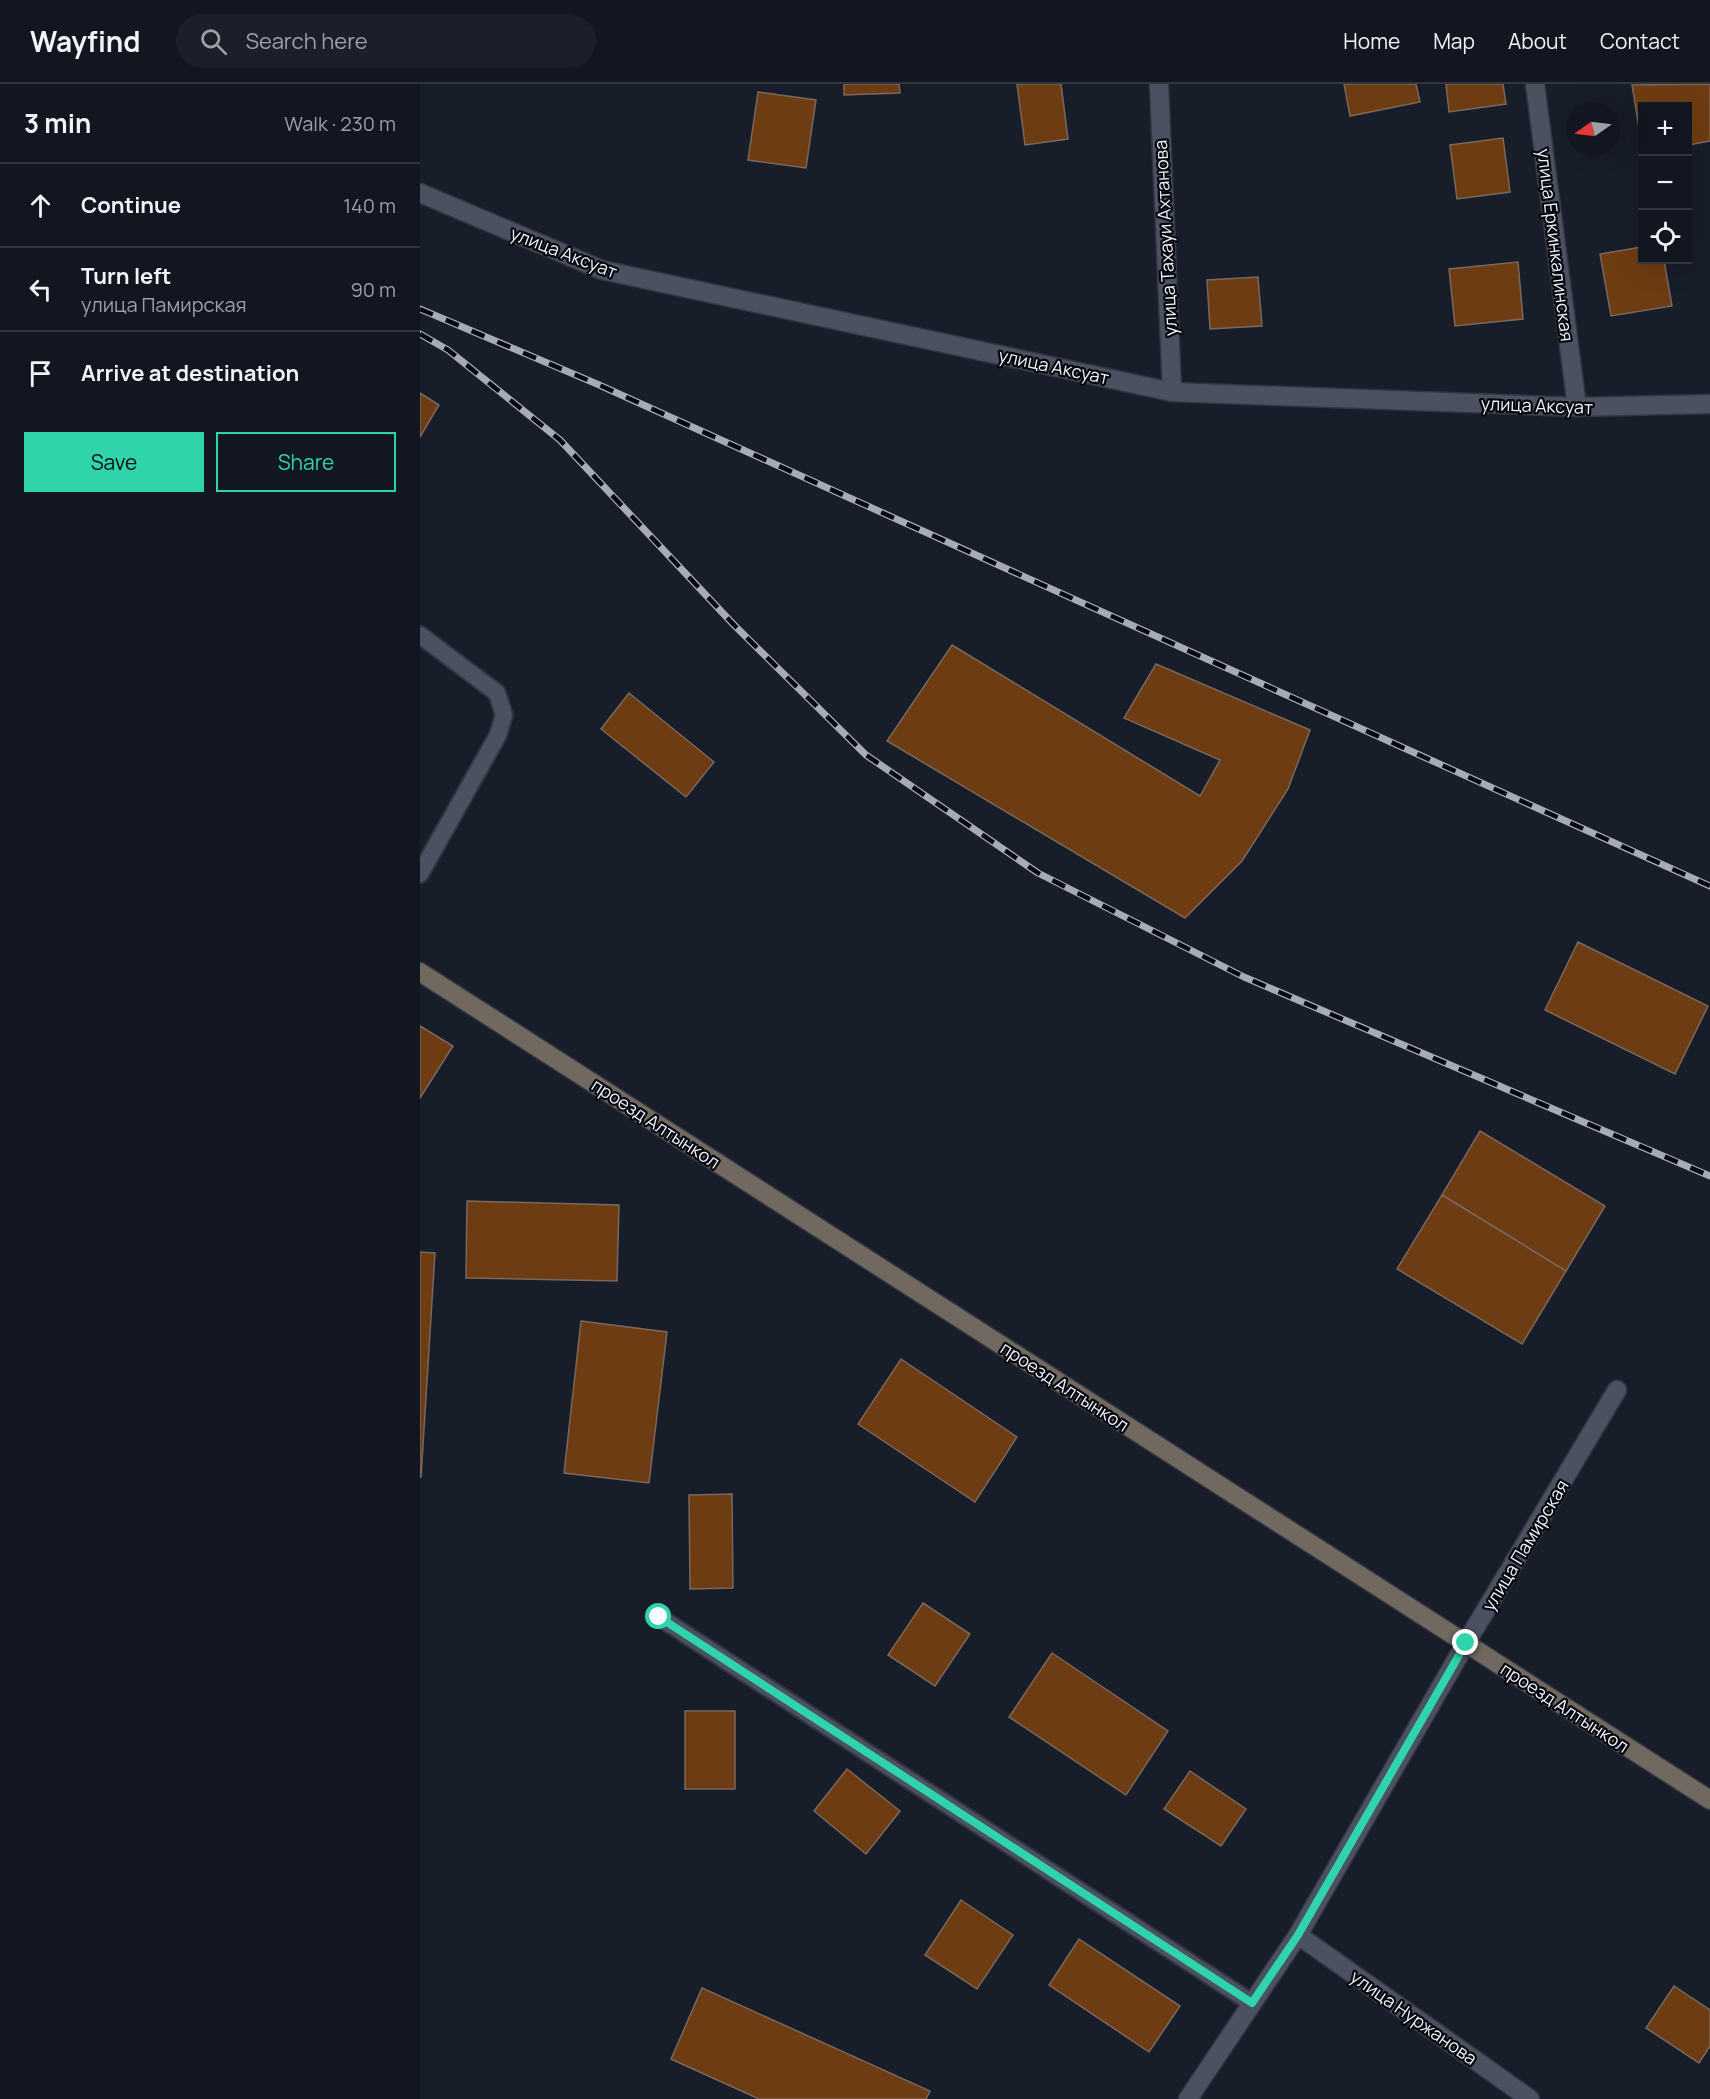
<!DOCTYPE html>
<meta charset="utf-8">
<style>
:root{--surface:#121620;--page:#1b1f29;--text:#f1f3f6;--muted:#9c9fa5;--line:#31353e;--accent:#2fd4aa}
body{margin:0;font-family:Manrope,sans-serif;background:var(--page);color:var(--text)}
.controls{position:absolute;right:18px;top:18px;display:grid;overflow:hidden;border-radius:0px;box-shadow:0 6px 24px #0002}
.controls button{width:54px;height:54px;display:grid;place-items:center;padding:0;border:0;border-bottom:2px solid var(--line);background:var(--surface);color:var(--text);font:30px sans-serif}
.compass{position:absolute;left:1146px;top:18px;width:54px;height:54px;border-radius:50%;background:var(--surface);box-shadow:0 6px 24px #0002;rotate:256deg}
.stop{position:absolute;width:18px;height:18px;margin:-14px;border:4px solid #2fd4aa;border-radius:50%;background:#fff}
.stop.end{background:#2fd4aa;border-color:#fff;box-shadow:0 2px 6px #0008}
.list{margin:0;padding:0;list-style:none}
h2{display:flex;justify-content:space-between;align-items:center;height:78px;margin:0;padding:0 24px;font-size:26px}
h2 small{font-size:20px;font-weight:400;color:var(--muted)}
.list li{display:grid;grid-template-columns:39px 1fr auto;gap:18px;align-items:center;box-sizing:border-box;height:84px;padding:0 24px;border-top:2px solid var(--line)}
.list b{display:block;font-size:22px;white-space:nowrap}
.list p{margin:0;font-size:20px;white-space:nowrap;color:var(--muted)}
.list em{font-size:20px;font-style:normal;color:var(--muted)}
.actions{display:flex;gap:12px;padding:18px 24px}
.actions a{flex:1;padding:14px 0;border:2px solid var(--accent);border-radius:0px;text-align:center;font-size:21px;color:var(--accent)}
.actions .main{background:var(--accent);color:#111}
.icon{flex:none;width:33px;height:33px;fill:none;stroke:currentColor;stroke-width:2;stroke-linecap:round;stroke-linejoin:round}
.map{position:relative;flex:none;width:1290px;height:2015px;overflow:hidden}
header{display:flex;align-items:center;gap:36px;box-sizing:border-box;height:84px;padding:0 30px;background:var(--surface);border-bottom:2px solid var(--line)}
header strong{font-size:28px}
nav{display:flex;gap:33px;margin-inline-start:auto;font-size:21px}
.search{width:420px;height:54px;background:var(--page);display:flex;align-items:center;gap:15px;box-sizing:border-box;padding:0 21px;border-radius:33px;color:var(--muted);font-size:22px}
main{display:flex}
aside{flex:1;background:var(--surface)}
.map>svg:first-child{display:block}
.building{fill:#6e3c12;stroke:#79685d;stroke-width:1.5}
.lines{fill:none;stroke-linecap:round;stroke-linejoin:round}
.lane-casing{stroke:#333641;stroke-width:20}
.street-casing{stroke:#333641;stroke-width:21}
.secondary-casing{stroke:#333641;stroke-width:21}
.lane{stroke:#4b5161;stroke-width:16}
.street{stroke:#4b5161;stroke-width:18}
.secondary{stroke:#716860;stroke-width:18}
.rail-casing{stroke:#a7abb6;stroke-width:7}
.rail{stroke:#06070d;stroke-width:4.5;stroke-dasharray:14;stroke-linecap:butt}
.route{stroke:#2fd4aa;stroke-width:8}
.labels{text-anchor:middle;dominant-baseline:central;stroke-width:4.5;stroke-linejoin:round;paint-order:stroke}
.street-label{font-size:18px;fill:#edf0fa;stroke:#06070d}
</style>
<header>
<strong>Wayfind</strong>
<div class="search"><svg class="icon" aria-label="search" viewBox="0 0 24 24"><circle cx="10" cy="10" r="6"/><path d="M15 15l6 6"/></svg>Search here</div>
<nav><a>Home</a><a>Map</a><a>About</a><a>Contact</a></nav>
</header>
<main>
<aside>
<h2>3 min<small>Walk · 230 m</small></h2>
<ul class="list">
<li><svg class="icon" aria-label="ahead" viewBox="0 0 24 24"><path d="M12 20V5M6 11l6-6 6 6"/></svg><div><b>Continue</b></div><em>140 m</em></li>
<li><svg class="icon" aria-label="left" viewBox="0 0 24 24"><path d="M17 20v-9H6M10 6l-5 5 5 5"/></svg><div><b>Turn left</b><p>улица Памирская</p></div><em>90 m</em></li>
<li><svg class="icon" aria-label="arrive" viewBox="0 0 24 24"><path d="M6 21V4h12l-3 4 3 4H6"/></svg><div><b>Arrive at destination</b></div></li>
</ul>
<div class="actions"><a class="main">Save</a><a>Share</a></div>
</aside>
<div class="map">
<svg width="1290" height="2015" viewBox="0 0 1290 2015">
<rect width="100%" height="100%" fill="#181d2a"/>
<g class="building">
<path d="M424,0H479L480,9L424,11Z"/>
<path d="M597,0H641L648,55L605,61Z"/>
<path d="M924,0H996L1000,18L930,32Z"/>
<path d="M1026,0H1083L1086,20L1029,28Z"/>
<path d="M1290,0V57L1268,61V22H1222V62L1212,1Z"/>
<path d="M338,8L396,16L386,84L328,76Z"/>
<path d="M1083,54L1090,108L1037,115L1030,61Z"/>
<path d="M1222,163V176H1244L1252,222L1191,232L1180,170Z"/>
<path d="M1098,178L1103,235L1035,242L1029,185Z"/>
<path d="M838,193L842,242L790,245L787,196Z"/>
<path d="M0,309L19,321L0,353Z"/>
<path d="M532,561L780,712L800,676L704,634L736,580L890,646L868,705L822,777L765,834L467,657Z"/>
<path d="M209,609L294,678L266,713L181,645Z"/>
<path d="M1158,858L1288,922L1255,990L1125,926Z"/>
<path d="M0,942L33,962L0,1014Z"/>
<path d="M1060,1047L1185,1122L1146,1187L1022,1111Z"/>
<path d="M1022,1111L1146,1187L1102,1260L977,1185Z"/>
<path d="M47,1117L199,1121L197,1197L46,1194Z"/>
<path d="M0,1168L15,1169L1,1393H0Z"/>
<path d="M161,1237L247,1248L229,1399L144,1389Z"/>
<path d="M481,1275L597,1353L555,1418L438,1340Z"/>
<path d="M312,1410L313,1504L270,1505L269,1411Z"/>
<path d="M503,1519L550,1550L515,1602L468,1571Z"/>
<path d="M632,1569L748,1647L706,1711L589,1633Z"/>
<rect x="265" y="1627" width="50" height="78"/>
<path d="M427,1685L480,1727L446,1770L394,1727Z"/>
<path d="M770,1687L826,1725L801,1762L744,1725Z"/>
<path d="M541,1816L593,1851L557,1905L505,1871Z"/>
<path d="M659,1855L760,1922L729,1968L629,1901Z"/>
<path d="M1254,1902L1290,1926V1962L1279,1979L1226,1944Z"/>
<path d="M282,1904L510,2007L506,2015H339L251,1975Z"/>
</g>
<g class="lines">
<g class="lane-casing">
<g id="lane">
<path d="M0,551L77,609L84,631L78,651L0,790"/>
<path d="M239,1533L832,1919"/>
</g>
</g>
<g class="street-casing">
<g id="street">
<path d="M739,0L752,308"/>
<path d="M1115,0L1157,323"/>
<path d="M0,109L182,186L752,308L1157,323L1290,320"/>
<path d="M878,1851L1110,2015"/>
<path d="M768,2015L878,1851L1046,1559L1197,1306"/>
</g>
</g>
<g class="secondary-casing">
<path id="secondary" d="M0,888L1290,1716"/>
</g>
<use href="#lane" class="lane"/>
<use href="#street" class="street"/>
<use href="#secondary" class="secondary"/>
<g class="rail-casing">
<g id="rail">
<path d="M0,225L177,300L1290,802"/>
<path d="M0,250L28,266L140,356L315,542L446,671L618,789L824,893L1290,1092"/>
</g>
</g>
<use href="#rail" class="rail"/>
</g>
<g class="lines">
<path class="route" d="M239,1533L832,1919L878,1851L1046,1559"/>
</g>
<g class="labels">
<g class="street-label">
<text transform="translate(745 154) rotate(-93)">улица Тахауи Ахтанова</text>
<text transform="translate(1136 161) rotate(83)">улица Еркинкалинская</text>
<text transform="translate(144 168) rotate(21)">улица Аксуат</text>
<text transform="translate(634 282) rotate(12)">улица Аксуат</text>
<text transform="translate(1117 321) rotate(2)">улица Аксуат</text>
<text transform="translate(236 1039) rotate(33)">проезд Алтынкол</text>
<text transform="translate(645 1302) rotate(33)">проезд Алтынкол</text>
<text transform="translate(1105 1461) rotate(-59)">улица Памирская</text>
<text transform="translate(1145 1623) rotate(33)">проезд Алтынкол</text>
<text transform="translate(994 1933) rotate(35)">улица Нуржанова</text>
</g>
</g>
</svg>
<div class="controls">
<button>+</button>
<button>−</button>
<button><svg class="icon" aria-label="locate" viewBox="0 0 24 24"><circle cx="12" cy="12" r="6"/><path d="M12 2v4M12 18v4M2 12h4M18 12h4"/></svg></button>
</div>
<svg class="compass" viewBox="-18 -18 36 36"><path d="M0-13l5 13h-10z" fill="#e53935"/><path d="M0 13l5-13h-10z" fill="#9c9fa5"/></svg>
<div class="stop" style="left:239px;top:1533px"></div>
<div class="stop end" style="left:1046px;top:1559px"></div>
</div>
</main>
